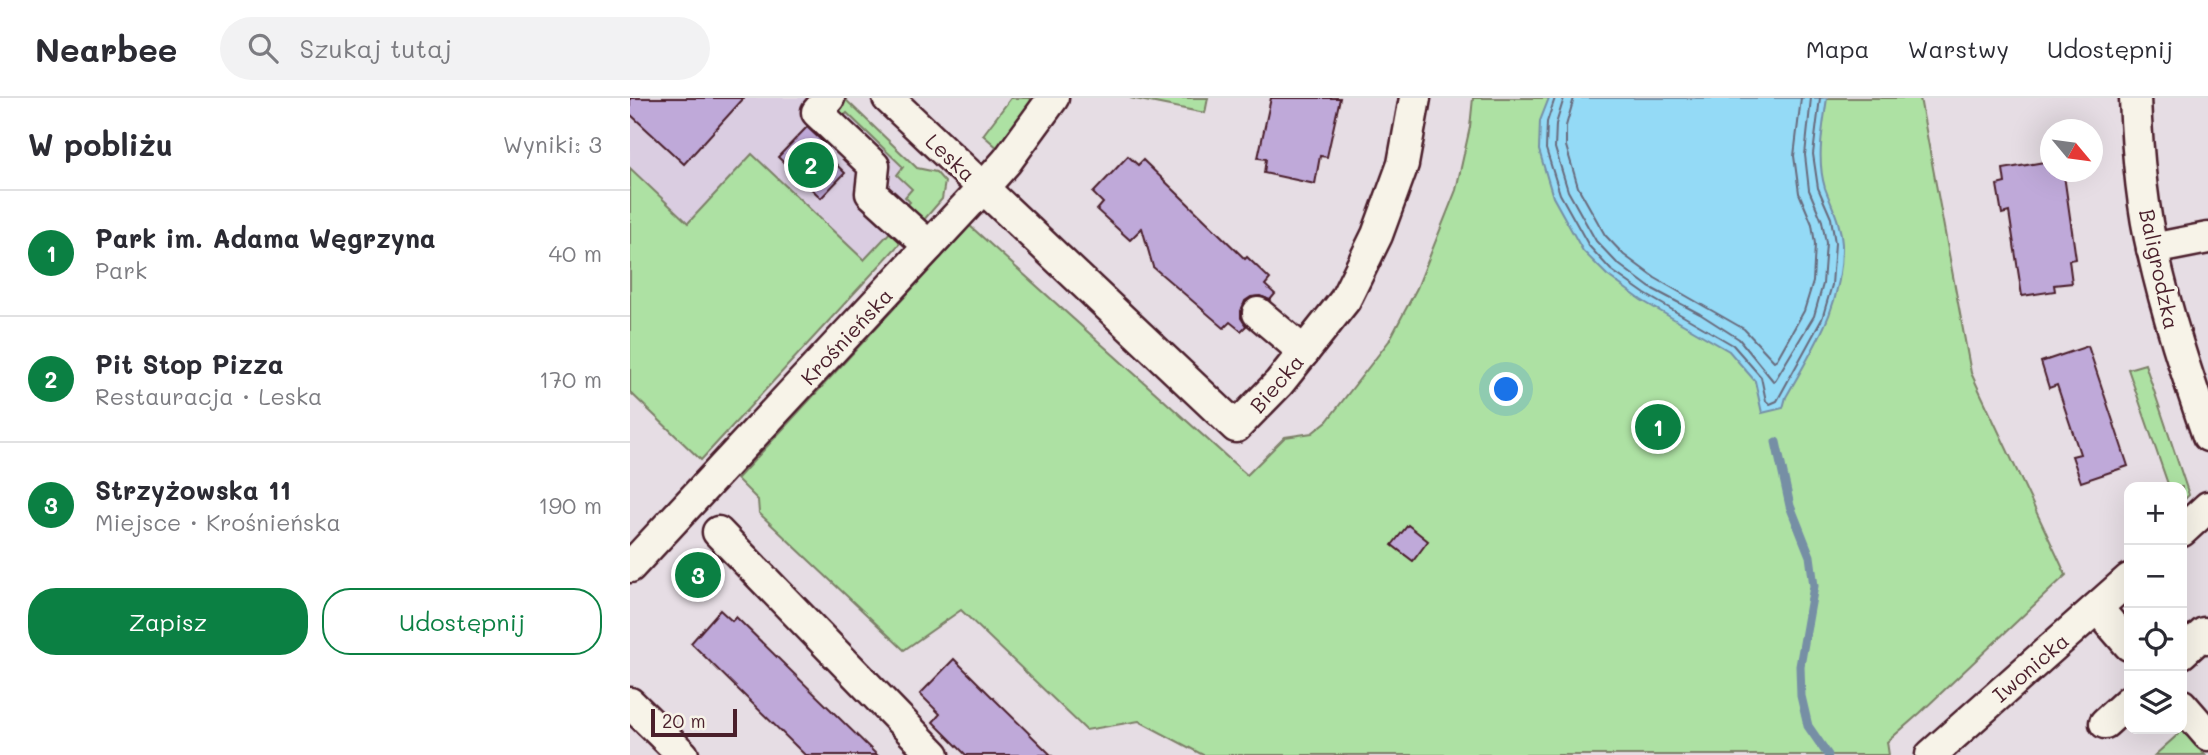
<!DOCTYPE html>
<html lang="pl">
<meta charset="utf-8">
<style>
:root{--surface:#fff;--page:#f2f2f3;--text:#2b2b33;--muted:#7c7c81;--line:#e1e1e2;--accent:#0b8043}
body{margin:0;font-family:Mali,sans-serif;background:var(--page);color:var(--text)}
.controls{position:absolute;right:21px;bottom:21px;display:grid;overflow:hidden;border-radius:14px;box-shadow:0 7px 28px #0002}
.controls button{width:63px;height:63px;display:grid;place-items:center;padding:0;border:0;border-bottom:2px solid var(--line);background:var(--surface);color:var(--text);font:35px sans-serif}
.compass{position:absolute;left:1410px;top:21px;width:63px;height:63px;border-radius:50%;background:var(--surface);box-shadow:0 7px 28px #0002;rotate:119deg}
.scale{position:absolute;left:21px;bottom:18px;width:86px;box-sizing:border-box;padding-left:7px;border:4px solid #4a1f2b;border-top:0;font-size:19px;line-height:24px;white-space:nowrap;color:#4a1f2b;-webkit-text-stroke:5px #f7f3e8;paint-order:stroke}
.you{position:absolute;left:877px;top:292px;width:24px;height:24px;margin:-18px;border:5px solid #fff;border-radius:50%;background:#1a73e8;box-shadow:0 0 0 10px #1a73e833}
.badge{display:grid;place-items:center;width:46px;height:46px;border-radius:50%;background:var(--accent);color:#fff;font-size:23px;font-weight:700}
.pin{position:absolute;translate:-50% -50%;border:4px solid #fff;box-shadow:0 2px 7px #0006}
.list{margin:0;padding:0;list-style:none}
h2{display:flex;justify-content:space-between;align-items:center;height:91px;margin:0;padding:0 28px;font-size:30px}
h2 small{font-size:23px;font-weight:400;color:var(--muted)}
.list li{display:grid;grid-template-columns:46px 1fr auto;gap:21px;align-items:center;box-sizing:border-box;height:126px;padding:0 28px;border-top:2px solid var(--line)}
.list b{display:block;font-size:26px;white-space:nowrap}
.list p{margin:0;font-size:23px;white-space:nowrap;color:var(--muted)}
.list em{font-size:23px;font-style:normal;color:var(--muted)}
.actions{display:flex;gap:14px;padding:21px 28px}
.actions a{flex:1;padding:16px 0;border:2px solid var(--accent);border-radius:28px;text-align:center;font-size:24px;color:var(--accent)}
.actions .main{background:var(--accent);color:#fff}
.icon{flex:none;width:38px;height:38px;fill:none;stroke:currentColor;stroke-width:2;stroke-linecap:round;stroke-linejoin:round}
.map{position:relative;flex:none;width:1578px;height:657px;overflow:hidden}
header{display:flex;align-items:center;gap:42px;box-sizing:border-box;height:98px;padding:0 35px;background:var(--surface);border-bottom:2px solid var(--line)}
header strong{font-size:33px}
nav{display:flex;gap:38px;margin-inline-start:auto;font-size:24px}
.search{width:490px;height:63px;background:var(--page);display:flex;align-items:center;gap:18px;box-sizing:border-box;padding:0 24px;border-radius:38px;color:var(--muted);font-size:26px}
main{display:flex}
aside{flex:1;background:var(--surface)}
.map>svg:first-child{display:block}
.built{fill:#dacde1}
.green{fill:#ade1a3;stroke:#7c8067;stroke-width:2}
.water{fill:#94daf6;stroke:#768fa5;stroke-width:2}
.lines{fill:none;stroke-linecap:round;stroke-linejoin:round}
.shore{stroke:#686a7c;stroke-width:2}
.stream{stroke:#768fa5;stroke-width:9}
.building{fill:#bfa9d9;stroke:#4a1f2b;stroke-width:2}
.minor-casing{stroke:#4a1f2b;stroke-width:35}
.minor{stroke:#f7f3e8;stroke-width:30}
.labels{text-anchor:middle;dominant-baseline:central;stroke-width:7;stroke-linejoin:round;paint-order:stroke}
.street-label{font-size:21px;fill:#4a1f2b;stroke:#f7f3e8}
</style>
<header>
<strong>Nearbee</strong>
<div class="search"><svg class="icon" aria-label="search" viewBox="0 0 24 24"><circle cx="10" cy="10" r="6"/><path d="M15 15l6 6"/></svg>Szukaj tutaj</div>
<nav><a>Mapa</a><a>Warstwy</a><a>Udostępnij</a></nav>
</header>
<main>
<aside>
<h2>W pobliżu<small>Wyniki: 3</small></h2>
<ul class="list">
<li><span class="badge">1</span><div><b>Park im. Adama Węgrzyna</b><p>Park</p></div><em>40 m</em></li>
<li><span class="badge">2</span><div><b>Pit Stop Pizza</b><p>Restauracja · Leska</p></div><em>170 m</em></li>
<li><span class="badge">3</span><div><b>Strzyżowska 11</b><p>Miejsce · Krośnieńska</p></div><em>190 m</em></li>
</ul>
<div class="actions"><a class="main">Zapisz</a><a>Udostępnij</a></div>
</aside>
<div class="map">
<svg width="1578" height="657" viewBox="0 0 1578 657">
<rect width="100%" height="100%" fill="#e6dde4"/>
<filter id="ink" filterUnits="userSpaceOnUse"><feTurbulence type="fractalNoise" baseFrequency=".0143" numOctaves="2"/><feDisplacementMap in="SourceGraphic" scale="14" xChannelSelector="R" yChannelSelector="G"/><feConvolveMatrix kernelMatrix="1 2 1 2 8 2 1 2 1" color-interpolation-filters="sRGB"/></filter>
<g filter="url(#ink)">
<path class="built" d="M0,0H205L286,79L280,113L235,162L122,57L58,125L0,70Z"/>
<g class="green">
<path d="M214,0L287,70L306,74L315,84L312,101L293,123L273,111L280,104L275,99L282,91L267,77L273,69L217,15L210,22L207,12Z"/>
<path d="M381,0H400L402,4L369,51L353,37Z"/>
<path d="M500,0H578L575,15Z"/>
<path d="M843,0H1290L1341,275L1436,477L1290,615L1257,644L1259,657H573L509,623L456,632L331,512L274,552L129,415L128,402L107,381L340,128L617,377L655,339L682,335L697,323L759,243L787,190L826,92L840,29Z"/>
<path d="M122,56L234,162L264,130L273,142L71,362L0,294V70L58,125Z"/>
<path d="M1515,266L1559,397L1552,404V389H1539L1498,271Z"/>
<path d="M1553,632L1575,657H1525Z"/>
</g>
<path class="water" d="M919,0H1197C1193,29 1186,61 1195,90C1202,109 1211,125 1212,146C1213,208 1185,247 1156,299L1153,310L1132,315L1125,283L1099,253L1011,202L977,177L953,153L923,99L909,52L910,23Z"/>
<g class="lines">
<g class="shore">
<path d="M925,0L917,24L916,51L930,96L959,148L981,172L1015,196L1103,247L1131,279L1136,303L1140,306L1147,303L1192,221L1202,187L1205,145L1201,120L1188,90L1183,56L1190,0"/>
<path d="M934,0L926,26L925,50L938,93L966,143L987,165L1019,189L1070,216L1109,241L1144,284L1184,218L1193,186L1196,145L1192,123L1179,92L1175,57L1181,0"/>
<path d="M944,0L936,28V48L948,89L975,137L994,157L1025,180L1114,231L1144,263L1147,261L1174,213L1183,184L1185,146L1182,126L1169,95L1164,58L1171,0"/>
</g>
<path class="stream" d="M1146,344L1160,408L1180,458L1184,488L1170,568L1171,598L1178,628L1198,657"/>
</g>
<g class="building">
<path d="M0,0H114L54,66L0,16Z"/>
<path d="M641,0H710L697,59L690,58L685,86L634,75L636,61L628,60Z"/>
<path d="M177,29L194,45L189,50L215,75L191,100L148,59Z"/>
<path d="M498,58L508,67L513,62L615,161L617,159L640,181L635,187L645,196L640,202L630,198L621,199L615,203L611,213V220L616,228L611,233L600,224L594,230L523,169L512,130L500,142L467,112L473,105L463,95Z"/>
<path d="M1420,63V74H1424L1425,78L1434,77L1446,161L1439,162L1442,185L1424,187L1425,193L1392,198L1379,114L1372,116L1367,87L1375,85L1373,71Z"/>
<path d="M1458,248L1498,368L1451,384L1442,358L1450,356L1427,287L1419,290L1411,264Z"/>
<path d="M778,427L798,443L783,463L762,447Z"/>
<path d="M90,512L102,523L106,519L247,657H175L61,545Z"/>
<path d="M324,561L359,596L421,657H336L303,624L310,616L290,596Z"/>
</g>
<g class="lines">
<g class="minor-casing">
<g id="minor">
<path d="M199,0L187,14L244,68L241,95L299,148"/>
<path d="M258,0L606,329L649,285L715,202L747,137L773,66L785,0"/>
<path d="M1505,0C1507,51 1511,104 1523,154C1537,217 1557,277 1578,338"/>
<path d="M1522,151L1578,140"/>
<path d="M628,215L674,254"/>
<path d="M1552,433L1578,409"/>
<path d="M88,434L304,657"/>
<path d="M0,469L353,90L377,63L423,0"/>
<path d="M1467,510L1499,547"/>
<path d="M1552,555L1574,535L1578,540"/>
<path d="M0,605L53,657"/>
<path d="M1552,607L1578,637"/>
<path d="M1475,625L1499,603"/>
<path d="M1301,657L1499,481"/>
</g>
</g>
<use href="#minor" class="minor"/>
</g>
</g>
<g class="labels">
<g class="street-label">
<text transform="translate(321 59) rotate(43)">Leska</text>
<text transform="translate(1530 171) rotate(78)">Baligrodzka</text>
<text transform="translate(216 238) rotate(-47)">Krośnieńska</text>
<text transform="translate(646 285) rotate(-49)">Biecka</text>
<text transform="translate(1400 569) rotate(-41)">Iwonicka</text>
</g>
</g>
</svg>
<div class="controls">
<button>+</button>
<button>−</button>
<button><svg class="icon" aria-label="locate" viewBox="0 0 24 24"><circle cx="12" cy="12" r="6"/><path d="M12 2v4M12 18v4M2 12h4M18 12h4"/></svg></button>
<button><svg class="icon" aria-label="layers" viewBox="0 0 24 24"><path d="M12 4l9 5-9 5-9-5zM3 14l9 5 9-5"/></svg></button>
</div>
<svg class="compass" viewBox="-18 -18 36 36"><path d="M0-13l5 13h-10z" fill="#e53935"/><path d="M0 13l5-13h-10z" fill="#7c7c81"/></svg>
<div class="scale">20 m</div>
<div class="you"></div>
<div class="pin badge" style="left:1028px;top:329px">1</div>
<div class="pin badge" style="left:181px;top:67px">2</div>
<div class="pin badge" style="left:68px;top:477px">3</div>
</div>
</main>
